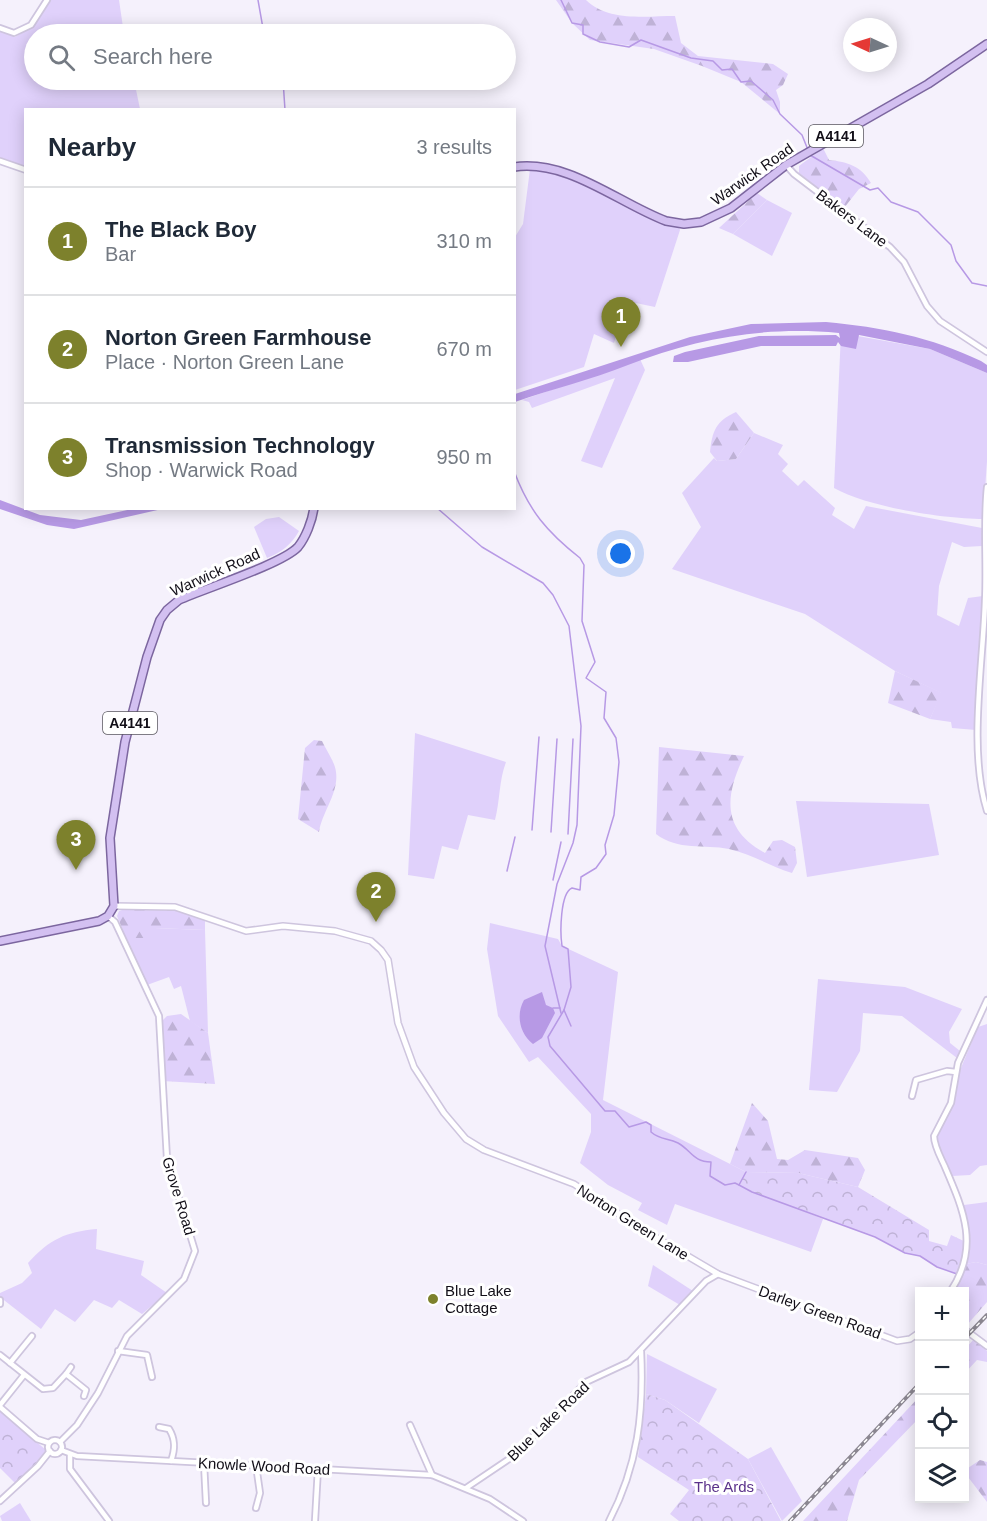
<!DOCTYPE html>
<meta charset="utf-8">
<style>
:root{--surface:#fff;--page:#f2f2f3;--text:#1f2937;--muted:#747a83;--line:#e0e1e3;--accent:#7d812c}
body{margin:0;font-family:Helvetica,sans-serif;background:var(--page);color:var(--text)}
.controls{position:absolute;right:18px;bottom:18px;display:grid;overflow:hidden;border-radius:0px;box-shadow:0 3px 15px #0003}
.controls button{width:54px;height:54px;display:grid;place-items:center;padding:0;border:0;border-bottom:2px solid var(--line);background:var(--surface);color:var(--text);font:30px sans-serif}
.compass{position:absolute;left:843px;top:18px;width:54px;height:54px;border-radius:50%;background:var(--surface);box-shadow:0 3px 15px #0003;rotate:274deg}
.you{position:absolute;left:621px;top:554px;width:21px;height:21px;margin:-15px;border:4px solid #fff;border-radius:50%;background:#1a73e8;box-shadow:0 0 0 9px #1a73e833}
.badge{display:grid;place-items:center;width:39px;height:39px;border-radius:50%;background:var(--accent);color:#fff;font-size:20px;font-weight:700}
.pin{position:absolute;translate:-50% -50px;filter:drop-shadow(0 2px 3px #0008)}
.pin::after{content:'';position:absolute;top:32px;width:21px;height:18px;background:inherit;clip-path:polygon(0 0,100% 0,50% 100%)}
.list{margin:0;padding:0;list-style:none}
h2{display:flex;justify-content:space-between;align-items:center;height:78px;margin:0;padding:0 24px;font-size:26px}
h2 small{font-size:20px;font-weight:400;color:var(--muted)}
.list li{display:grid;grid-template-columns:39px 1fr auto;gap:18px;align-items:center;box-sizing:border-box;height:108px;padding:0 24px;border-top:2px solid var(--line)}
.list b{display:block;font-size:22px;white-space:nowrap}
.list p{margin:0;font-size:20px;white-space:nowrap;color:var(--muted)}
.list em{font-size:20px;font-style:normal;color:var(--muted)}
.icon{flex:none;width:33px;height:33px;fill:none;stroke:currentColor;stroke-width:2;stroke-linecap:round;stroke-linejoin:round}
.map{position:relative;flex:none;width:987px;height:1521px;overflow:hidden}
.search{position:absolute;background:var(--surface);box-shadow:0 3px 15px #0003;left:24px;top:24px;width:492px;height:66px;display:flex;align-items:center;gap:15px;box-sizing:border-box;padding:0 21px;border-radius:33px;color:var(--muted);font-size:22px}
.panel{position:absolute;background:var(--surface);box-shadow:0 3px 15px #0003;left:24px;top:108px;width:492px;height:402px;border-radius:0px}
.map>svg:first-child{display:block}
.grass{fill:#e0d1fb}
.forest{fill:url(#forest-firs)}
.park{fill:url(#park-crowns)}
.water{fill:#b799e5}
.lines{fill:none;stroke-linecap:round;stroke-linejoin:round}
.stream{stroke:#b799e5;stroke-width:1.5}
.minor-casing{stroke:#cec5de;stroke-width:8}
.tertiary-casing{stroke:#cec5de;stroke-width:8}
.primary-casing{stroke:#7c669f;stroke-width:10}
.minor{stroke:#fff;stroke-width:4.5}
.tertiary{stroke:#fff;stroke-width:5}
.primary{stroke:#d3c0f1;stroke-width:7}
.rail-casing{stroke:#8b8791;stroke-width:4}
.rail{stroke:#fff;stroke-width:1.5;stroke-dasharray:4.5;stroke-linecap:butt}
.poi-dot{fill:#7d812c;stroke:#fff;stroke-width:2}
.labels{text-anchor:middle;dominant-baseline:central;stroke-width:6;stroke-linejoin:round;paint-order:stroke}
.shield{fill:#fff;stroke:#58565d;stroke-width:1.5}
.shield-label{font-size:14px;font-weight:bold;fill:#110e17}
.street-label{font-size:15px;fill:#110e17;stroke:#fff}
.poi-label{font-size:15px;fill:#110e17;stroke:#fff;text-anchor:start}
.park-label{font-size:15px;fill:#5b328b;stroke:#fff}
</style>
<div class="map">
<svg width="987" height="1521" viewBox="0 0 987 1521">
<defs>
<pattern id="forest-firs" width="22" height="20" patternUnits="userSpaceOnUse" patternTransform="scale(1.5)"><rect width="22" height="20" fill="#e0d1fb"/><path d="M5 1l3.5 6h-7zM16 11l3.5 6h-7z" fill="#bfb2d6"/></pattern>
<pattern id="park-crowns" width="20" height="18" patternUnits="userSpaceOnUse" patternTransform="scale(1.5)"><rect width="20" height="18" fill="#e0d1fb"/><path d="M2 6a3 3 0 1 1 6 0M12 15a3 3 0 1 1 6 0" fill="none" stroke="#bfb2d6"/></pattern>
</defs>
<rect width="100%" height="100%" fill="#f5f1fc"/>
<g class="grass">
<path d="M51,0H119L124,34H34V80H134L140,109L26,110L25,166L0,159V31L15,37C32,28 40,16 51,0Z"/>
<path d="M530,169C581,176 629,211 679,227L680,230L655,307L626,301L614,343L594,334L584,367L515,390V237L523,224Z"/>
<path d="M767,200L792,213L772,256L733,234Z"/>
<path d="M841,333L930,349L987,373V461L983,519C945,519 867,507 834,488Z"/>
<path d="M640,359L645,370L602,468L581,461L615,378L532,408L529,402L522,400Z"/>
<path d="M754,433L783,445L778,454L788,464L782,471L798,486L804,480L835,508L832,515L854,529L866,506L982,528V546L964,547L952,542L939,586L937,615L959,626L968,598L983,596L976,730L952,728L951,722L930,719L941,693L895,671L805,614L672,569L701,527L682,493L714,458L717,461L736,459Z"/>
<path d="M279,517L299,531C291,545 282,552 267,558L254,527L266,519Z"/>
<path d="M415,733L506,762C499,780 500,801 495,820L468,815L458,850L442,846L434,879L408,875Z"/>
<path d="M796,801L929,804L939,855L807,877Z"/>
<path d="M490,923L558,939L562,946L618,972L603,1100L746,1172L740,1185L823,1219L811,1252L675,1204L667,1225L638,1210L642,1203L608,1185L580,1163L591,1132V1114L538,1057L529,1062L498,1016L487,949Z"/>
<path d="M155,928L205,930L208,1033L190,1021L181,986L174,989L169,977L147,985L126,938H155Z"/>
<path d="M818,979L905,987L962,1009L949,1032L950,1043L960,1051L957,1058L902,1016L863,1013L860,1051L837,1092L809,1090Z"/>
<path d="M987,1024V1165L980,1166L970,1175L952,1176C948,1165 940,1152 938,1141C936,1124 970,1047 978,1027Z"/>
<path d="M987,1202V1265L976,1262L966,1264L969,1239L964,1205Z"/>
<path d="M97,1229L96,1249L144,1261L141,1275L167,1293L142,1314L119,1300L112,1308L94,1300L75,1322L55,1309L41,1329L0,1297V1293L22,1283L32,1273L28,1263C50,1239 65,1232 97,1229Z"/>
<path d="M653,1265L693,1291L680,1305L648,1286Z"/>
<path d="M647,1354L717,1389L699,1423L665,1400L646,1394Z"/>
<path d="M771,1447L802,1501L782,1521L748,1459Z"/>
<path d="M20,1503L31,1521H2L0,1516Z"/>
</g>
<g class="forest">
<path d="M556,0H586C608,22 647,16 675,16L681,43L698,56L773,64L788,74L783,85L776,90L780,102V114L741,82L702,66L654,49L590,40L572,23Z"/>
<path d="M823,148L829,160C848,162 861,166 871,183L859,189L844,208L799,173V166Z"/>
<path d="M757,193L767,200L733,234L719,228Z"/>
<path d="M736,412L754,433L736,459L717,461L710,452C712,431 716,421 736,412Z"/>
<path d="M895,671L942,693L930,719L888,703Z"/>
<path d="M314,740L322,741C326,750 335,762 336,772C339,793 322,812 319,832L298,819L305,748Z"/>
<path d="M659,747L744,756C725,796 721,829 765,853L773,841L782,840L795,847L797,863L792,873C770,866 751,854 729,849C704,844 678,851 656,834Z"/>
<path d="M128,908L175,910L205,920V930L155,928V938H126L117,916L119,911Z"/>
<path d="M181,1014L208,1033L215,1084L162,1081V1021L167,1016Z"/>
<path d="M752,1103L768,1121L777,1159L788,1160L805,1150L858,1158L865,1170L858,1187L798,1173L746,1172L730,1164Z"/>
<path d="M976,1262L987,1265V1302L967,1325L965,1322L964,1292H953L966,1264Z"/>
<path d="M974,1339L987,1351V1362L977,1360L965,1373V1349Z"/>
<path d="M919,1397V1418L859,1480L847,1521H803Z"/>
<path d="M980,1460L987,1462V1502L965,1473V1470Z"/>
</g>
<g class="park">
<path d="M746,1172L798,1173L858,1187L929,1230V1241L947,1246L951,1235L966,1242L957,1274L937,1267L920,1256L905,1253L875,1237L752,1192L739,1185Z"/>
<path d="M646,1394L665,1400L748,1459L781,1521H679L670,1514L689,1490L638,1457Z"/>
<path d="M0,1411L46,1450L33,1467L15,1483L0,1468Z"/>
</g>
<g class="water">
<path d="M826,322C881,327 931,337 981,361L987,365V373L930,349L859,335L856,349L841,346L838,342L836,346H761L688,362H673L674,356L685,352L759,336L836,335L840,338L839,333C765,326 697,338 628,365C591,380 552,389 515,402V394L690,337L751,324Z"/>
<path d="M0,500L40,515L81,520L132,509H162L74,529L47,525L0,509Z"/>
<path d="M542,992L546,1005L553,1008L555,1013L542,1038L533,1044C519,1033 516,1014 524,1000Z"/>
</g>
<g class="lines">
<g class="stream">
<path d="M258,0L264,34"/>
<path d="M561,0L572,23L583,25V34L600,42L629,47L641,40L691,58L713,61L722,70L732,69L741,82L751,81L773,100L780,114L802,135L808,150"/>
<path d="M283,80L285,110"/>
<path d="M810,155L870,190L878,188L891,202L918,212L951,245L956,261L972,283L987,286"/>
<path d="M514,471C529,511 547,532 580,558L584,565L582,621L595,662L586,678L606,692L604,718L616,738L619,762L614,815L605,845L606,854L596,868L581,877L580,890L572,888C560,893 560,933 562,946L568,949L571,987L564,1010L548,1037L550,1046L605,1111H615L629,1127L646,1122L651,1125V1132C660,1140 668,1138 678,1143C691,1150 693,1162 711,1162L710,1176L725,1185L735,1183L739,1185"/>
<path d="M437,508L482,547L543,583L553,595L569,626L581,726L577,825L573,843L557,884L545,946L561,1013"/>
<path d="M532,830L539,737"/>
<path d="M551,832L557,739"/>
<path d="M568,834L573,739"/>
<path d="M507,871L515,837"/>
<path d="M553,880L561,842"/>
<path d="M553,1008H560"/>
<path d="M564,1010L571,1026"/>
<path d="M746,1172L739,1185L752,1192L875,1237L905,1253L920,1256L937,1267L957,1274"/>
</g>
<g class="minor-casing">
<g id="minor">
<path d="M0,28L14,33L31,25L47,0"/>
<path d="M0,161L26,170"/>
<path d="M786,165L794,174L890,247L904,262L927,306L940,321L987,352"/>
<path d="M987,487C983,525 987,563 985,601C983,665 968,750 987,811"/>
<path d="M912,1096L916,1080L947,1071L956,1072"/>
<path d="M950,1292C980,1248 964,1211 945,1167C941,1158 934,1146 934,1136L951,1103L958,1063L987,1000"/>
<path d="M0,1300V1304"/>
<path d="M118,1351L147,1355L152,1377"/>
<path d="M0,1355L43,1389L53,1388L66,1374L86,1390L84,1396"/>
<path d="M10,1363L32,1336"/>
<path d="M66,1374L71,1367"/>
<path d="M0,1405L24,1375"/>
<path d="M0,1407L37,1439L49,1443"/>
<path d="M410,1425L432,1475"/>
<path d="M159,1427L169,1429C176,1440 175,1450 171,1461"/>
<circle cx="55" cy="1447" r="7"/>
<path d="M60,1442L77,1425L98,1393L127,1336L184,1279L195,1251L167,1159L159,1016L115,922L108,916"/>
<path d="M61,1450L77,1456L432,1475L490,1499L523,1521"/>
<path d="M70,1455V1469L109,1521"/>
<path d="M204,1463L206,1503"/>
<path d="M466,1488L515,1455L586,1382L629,1362L706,1281L718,1274"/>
<path d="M0,1501L38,1466L50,1451"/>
<path d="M256,1508L260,1493L256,1465"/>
<path d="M315,1521L318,1468"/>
<path d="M609,1521C638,1466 644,1412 641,1351"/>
</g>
</g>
<g class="tertiary-casing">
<g id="tertiary">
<path d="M114,906L175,907L246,931L283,926L335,931L371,941L381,950L388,960L398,1023L414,1067L444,1113L466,1139L484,1150L574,1184L640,1228L718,1274L897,1341L910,1339L920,1332"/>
<path d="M964,1329L987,1346"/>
</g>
</g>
<g class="primary-casing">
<g id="primary">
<path d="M514,167C568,159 618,203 666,221L684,224L701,222L731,208L786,165L928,84L987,44"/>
<path d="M0,941L99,921L108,916L114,906L110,838L125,742L147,657L160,620L167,610L179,600C206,588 282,564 298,547C306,537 312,521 314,508"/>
</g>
</g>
<use href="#minor" class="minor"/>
<use href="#tertiary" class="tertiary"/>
<use href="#primary" class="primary"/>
<g class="rail-casing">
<g id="rail">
<path d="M964,1339L987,1315"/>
<path d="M790,1521L920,1383"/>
</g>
</g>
<use href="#rail" class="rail"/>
</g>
<circle class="poi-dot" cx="433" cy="1299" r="6"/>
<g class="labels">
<g class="shield">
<rect x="809" y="125" width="54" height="22" rx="4.5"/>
<rect x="103" y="712" width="54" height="22" rx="4.5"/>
</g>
<g class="shield-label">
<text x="836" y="136">A4141</text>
<text x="130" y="723">A4141</text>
</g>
<g class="street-label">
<text transform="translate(752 174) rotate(-35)">Warwick Road</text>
<text transform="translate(852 218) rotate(37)">Bakers Lane</text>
<text transform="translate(215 572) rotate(-24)">Warwick Road</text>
<text transform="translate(179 1196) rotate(73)">Grove Road</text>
<text transform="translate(633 1222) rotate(32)">Norton Green Lane</text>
<text transform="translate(820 1312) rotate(20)">Darley Green Road</text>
<text transform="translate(548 1421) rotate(-44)">Blue Lake Road</text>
<text transform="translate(264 1466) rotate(3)">Knowle Wood Road</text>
</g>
<g class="poi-label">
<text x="445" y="1290">Blue Lake<tspan x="445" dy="17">Cottage</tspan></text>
</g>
<g class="park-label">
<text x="724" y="1486">The Ards</text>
</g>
</g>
</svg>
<div class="controls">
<button>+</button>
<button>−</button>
<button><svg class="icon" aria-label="locate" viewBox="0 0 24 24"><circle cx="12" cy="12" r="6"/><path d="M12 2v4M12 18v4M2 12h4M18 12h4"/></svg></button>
<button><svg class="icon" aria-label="layers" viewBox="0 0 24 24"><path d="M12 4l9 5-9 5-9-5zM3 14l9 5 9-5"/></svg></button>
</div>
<svg class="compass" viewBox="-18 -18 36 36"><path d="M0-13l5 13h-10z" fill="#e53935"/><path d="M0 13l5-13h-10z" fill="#747a83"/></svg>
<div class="you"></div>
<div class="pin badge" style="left:621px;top:347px">1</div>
<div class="pin badge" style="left:376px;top:922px">2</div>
<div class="pin badge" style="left:76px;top:870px">3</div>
<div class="search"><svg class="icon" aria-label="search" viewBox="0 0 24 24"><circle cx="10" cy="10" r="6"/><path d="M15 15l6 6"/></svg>Search here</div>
<section class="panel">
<h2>Nearby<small>3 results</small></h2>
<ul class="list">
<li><span class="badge">1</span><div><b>The Black Boy</b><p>Bar</p></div><em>310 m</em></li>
<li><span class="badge">2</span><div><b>Norton Green Farmhouse</b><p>Place · Norton Green Lane</p></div><em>670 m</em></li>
<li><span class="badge">3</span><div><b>Transmission Technology</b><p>Shop · Warwick Road</p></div><em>950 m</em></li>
</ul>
</section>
</div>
